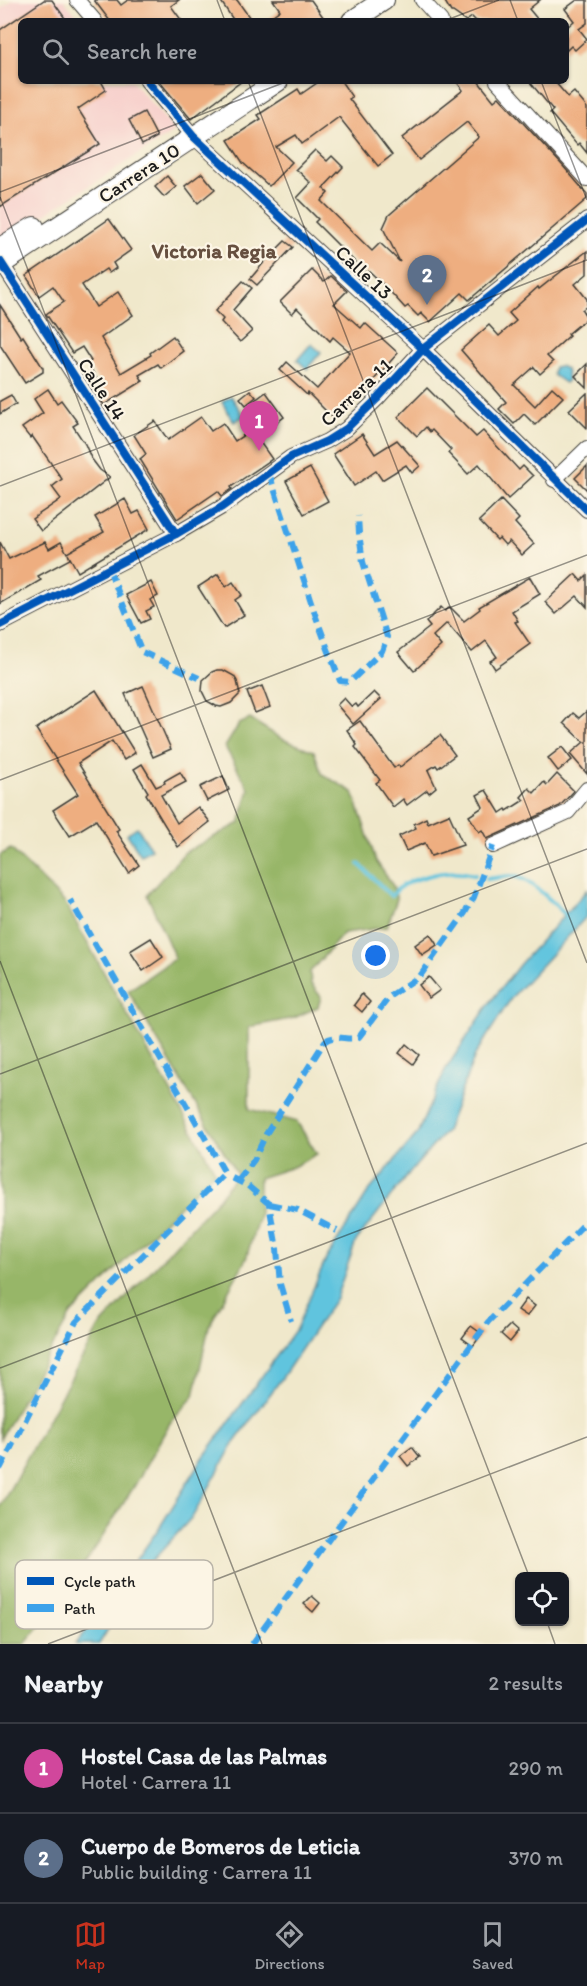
<!DOCTYPE html>
<meta charset="utf-8">
<style>
:root{--surface:#171b24;--page:#20242c;--text:#f1f3f6;--muted:#9ea1a6;--line:#363941;--accent:#c8321e}
body{margin:0;font-family:Itim,sans-serif;background:var(--page);color:var(--text)}
.controls{position:absolute;right:18px;bottom:18px;display:grid;overflow:hidden;border-radius:9px;box-shadow:0 2px 4px #0004}
.controls button{width:54px;height:54px;display:grid;place-items:center;padding:0;border:0;border-bottom:2px solid var(--line);background:var(--surface);color:var(--text);font:30px sans-serif}
.you{position:absolute;left:376px;top:956px;width:21px;height:21px;margin:-15px;border:4px solid #fff;border-radius:50%;background:#1a73e8;box-shadow:0 0 0 9px #1a73e833}
.badge{display:grid;place-items:center;width:39px;height:39px;border-radius:50%;background:var(--accent);color:#fff;font-size:20px;font-weight:700}
.pin{position:absolute;translate:-50% -50px;filter:drop-shadow(0 2px 3px #0008)}
.pin::after{content:'';position:absolute;top:32px;width:21px;height:18px;background:inherit;clip-path:polygon(0 0,100% 0,50% 100%)}
.list{margin:0;padding:0;list-style:none}
h2{display:flex;justify-content:space-between;align-items:center;height:78px;margin:0;padding:0 24px;font-size:26px}
h2 small{font-size:20px;font-weight:400;color:var(--muted)}
.list li{display:grid;grid-template-columns:39px 1fr auto;gap:18px;align-items:center;box-sizing:border-box;height:90px;padding:0 24px;border-top:2px solid var(--line)}
.list b{display:block;font-size:22px;white-space:nowrap}
.list p{margin:0;font-size:20px;white-space:nowrap;color:var(--muted)}
.list em{font-size:20px;font-style:normal;color:var(--muted)}
.icon{flex:none;width:33px;height:33px;fill:none;stroke:currentColor;stroke-width:2;stroke-linecap:round;stroke-linejoin:round}
.map{position:relative;flex:none;width:587px;height:1644px;overflow:hidden}
.search{position:absolute;background:var(--surface);box-shadow:0 2px 4px #0004;left:18px;right:18px;top:18px;height:66px;display:flex;align-items:center;gap:15px;box-sizing:border-box;padding:0 21px;border-radius:9px;color:var(--muted);font-size:22px}
.sheet{height:258px;background:var(--surface)}
nav{display:flex;justify-content:space-around;align-items:center;box-sizing:border-box;height:84px;border-top:2px solid var(--line);background:var(--surface);font-size:16px;color:var(--muted)}
nav a{display:grid;justify-items:center;gap:3px}
nav .on{color:var(--accent)}
.map>svg:first-child{display:block}
.built{fill:#f7d0cc}
.forest{fill:#97b668;stroke:#5a6942;stroke-width:1.5}
.water{fill:#60c4de;stroke:#3e707d;stroke-width:1.5}
.lines{fill:none;stroke-linecap:round;stroke-linejoin:round}
.stream{stroke:#60c4de;stroke-width:4}
.building{fill:#eeae80}
.minor-casing{stroke:#3c3b36;stroke-width:16}
.secondary-casing{stroke:#3c3b36;stroke-width:22}
.minor{stroke:#fff;stroke-width:14}
.secondary{stroke:#fff;stroke-width:20}
.quiet{stroke:#3da2ea;stroke-width:6;stroke-dasharray:12 6;stroke-linecap:butt}
.cycleway-casing{stroke:#fcf5e5;stroke-width:11}
.cycleway{stroke:#0057b8;stroke-width:8}
.ticks{fill:none;stroke:#1c1c1c;stroke-width:1.5;stroke-opacity:0.45}
.labels{text-anchor:middle;dominant-baseline:central;stroke-width:4.5;stroke-linejoin:round;paint-order:stroke}
.street-label{font-size:20px;fill:#1c1c1c;stroke:#fcf5e5}
.neighbourhood-label{font-size:21px;font-weight:bold;fill:#664f3f;stroke:#fcf5e5}
.key{fill:#fcf5e5;stroke:#b9b4a9;stroke-width:1.5}
.key-label{font-size:16px;fill:#1c1c1c}
</style>
<div class="map">
<svg width="587" height="1644" viewBox="0 0 587 1644">
<rect width="100%" height="100%" fill="#fcf5e5"/>
<filter id="ink" filterUnits="userSpaceOnUse"><feTurbulence type="fractalNoise" baseFrequency=".0167" numOctaves="2"/><feDisplacementMap in="SourceGraphic" scale="12" xChannelSelector="R" yChannelSelector="G"/><feConvolveMatrix kernelMatrix="1 2 1 2 8 2 1 2 1" color-interpolation-filters="sRGB"/></filter>
<filter id="wash" filterUnits="userSpaceOnUse"><feTurbulence type="fractalNoise" baseFrequency=".008" numOctaves="4" result="noise"/><feDisplacementMap in="SourceGraphic" scale="24" xChannelSelector="R" yChannelSelector="G"/><feGaussianBlur stdDeviation="1.35" result="paint"/><feColorMatrix in="noise" values="0 0 0 0 0 0 0 0 0 0 0 0 0 0 0 0 0 1.4 0 .05"/><feComposite in="paint" operator="in"/></filter>
<g filter="url(#wash)">
<rect width="100%" height="100%" fill="#f0e8cb"/>
<path class="built" d="M13,0H64L81,21H21V81H132L175,131L0,243V9Z"/>
<g class="forest">
<path d="M250,719L282,739L314,751L322,774L353,792L376,861L392,884L397,899L387,927L344,933L310,972L311,984L321,997L318,1007L294,1018L249,1027V1109L297,1122L317,1154L293,1167L259,1178V1215L246,1259L209,1326L194,1396L170,1423L135,1485L96,1547L55,1607L25,1644H0V1507L99,1327L219,1198L237,1174L128,991L175,958L147,895L185,852L240,823L249,789L225,747L239,724Z"/>
<path d="M11,849L65,903L215,1171L71,1314L0,1439V855Z"/>
</g>
<g class="water">
<path d="M311,344L321,352L307,369L297,360Z"/>
<path d="M560,366L566,369L568,380L565,383L553,375L554,367Z"/>
<path d="M231,396L244,416L234,422L222,402Z"/>
<path d="M137,827L151,849L141,855L127,834Z"/>
<path d="M587,890V916L512,997L475,1055L446,1131L405,1178L356,1241L336,1298L282,1378L234,1443L193,1516L146,1568L99,1644H75L89,1628L161,1525L203,1458L296,1329L326,1259L369,1191L417,1134L445,1070L491,1001L520,964Z"/>
</g>
<g class="lines">
<g class="stream">
<path d="M359,864L391,896C395,892 400,886 405,884C426,874 453,869 475,875"/>
<path d="M486,879C494,878 502,877 510,876C528,875 555,905 567,916"/>
</g>
</g>
<g id="blocks">
<g class="building">
<path d="M44,0H52L67,21H21V81H101L106,90L78,109L100,144L0,207V30Z"/>
<path d="M94,0H117L121,5L128,0H179L171,6L182,21H110Z"/>
<path d="M220,0H237L252,21H234Z"/>
<path d="M273,0H311L326,21H265L280,10Z"/>
<path d="M444,0H540L529,9L539,21H476L472,17L466,21L453,12H451Z"/>
<path d="M577,0H587V23L579,29L587,39L575,50L571,46L566,51V28L574,21L565,9Z"/>
<path d="M159,81H242L191,119Z"/>
<path d="M320,81H341L352,97L349,99L392,155L378,166L339,117L302,144L296,135L276,147L292,162L269,186L243,163L228,140L261,119L258,115L298,89L301,94Z"/>
<path d="M456,81H478L494,101L499,97L563,166L587,194V199L469,300L462,293L430,322L421,313L418,316L408,306L405,308L385,286L369,271L367,274L315,222L318,219L297,198L311,183L296,169L315,150L327,161L332,156L343,167L323,188L328,193L321,201L372,251L380,243L400,262L383,228L389,215L479,137L467,122L419,160L402,138L463,90Z"/>
<path d="M529,81H554L568,97L574,92L584,104L587,108V153L579,143L577,145L550,113L553,110Z"/>
<path d="M144,112L157,137L142,145L129,120Z"/>
<path d="M202,173L215,189L198,203L185,186Z"/>
<path d="M167,176L176,187L164,197L155,187Z"/>
<path d="M109,219L131,250L113,263L116,268L109,273L106,269L82,285L96,307L118,292L133,315L101,338L121,373L151,355L150,353L173,336L183,351L161,368L158,364L139,375L143,381L104,405L93,389L100,384L87,363L91,361L82,347L72,353L46,314L64,302L53,286L39,296L26,276Z"/>
<path d="M285,241L293,247L257,285L250,279L272,253L277,257L276,250Z"/>
<path d="M587,251V274L575,284L587,299V306L582,310L587,318L568,334L569,336L547,356L553,362L540,374L534,367L514,385L535,406L552,387L563,397L535,425L524,414L514,424L499,409L506,402L461,350L489,325L499,336L516,321L509,313L538,287L539,289Z"/>
<path d="M312,270L324,282L331,276L347,291L334,304L361,328L365,323L398,353L353,403L352,401L334,419L308,393L307,395L280,370L287,362L317,389L350,352L333,337L330,341L297,308L292,314L280,302Z"/>
<path d="M243,281L252,288L233,310L252,331L240,342L221,322L223,319L215,311Z"/>
<path d="M0,305L21,338L23,336L43,368V372L25,383L0,345Z"/>
<path d="M587,364V388L575,376Z"/>
<path d="M427,388L476,437L483,431L519,470L523,466L533,476L508,499L479,464L468,474L448,453L451,450L432,430L430,432L426,427L417,436L398,417Z"/>
<path d="M48,389L57,403L61,400L78,423L73,426L85,444L91,458L100,470L110,477L41,531L32,519L61,499L52,487L62,479L32,436L30,438L22,428L43,413L34,399Z"/>
<path d="M250,390L256,397L246,405L240,398Z"/>
<path d="M266,392L284,417L257,438L272,459L231,487L232,489L222,496L218,491L177,519L140,459L146,454L134,435L155,421L168,440L201,417L211,431L223,423L235,441L264,422L250,404Z"/>
<path d="M587,393V428L569,410Z"/>
<path d="M11,395L16,404L0,414V401Z"/>
<path d="M362,434L375,454L397,440L420,466L412,473L406,465L382,480L376,471L354,486L333,454Z"/>
<path d="M587,466V490L575,478Z"/>
<path d="M310,468L328,501L304,514L286,481Z"/>
<path d="M125,499L133,514L139,511L149,529L78,572L68,554L70,559L38,576L41,580L0,604V542L9,559L45,542L49,549L61,542L67,553L104,532L95,517Z"/>
<path d="M501,500L519,519L515,523L534,544L522,555L509,541L505,545L499,538L497,540L479,521Z"/>
<path d="M218,574L226,587L233,582L242,595L235,600L244,615L224,628L198,587Z"/>
<path d="M575,574L581,581L587,575V607L577,596L556,614L545,602Z"/>
<path d="M530,577L540,594L512,611L518,621L515,622L530,644L495,669L490,661L497,657L486,641L472,652L447,623L433,636L441,646L414,671L398,652L430,627L426,622L441,607L445,611L450,607L464,621L480,609L479,607Z"/>
<path d="M151,582L158,596L150,600L154,607L146,611L150,619L141,623L126,595Z"/>
<path d="M217,670H223L234,676L237,681L240,694L231,703L221,707L216,706L207,701L202,691L203,680L212,672Z"/>
<path d="M143,686L171,749L153,757L125,694Z"/>
<path d="M262,686L270,707L255,713L247,692Z"/>
<path d="M96,690L135,753L124,760L112,741L78,763L119,829L116,831L139,865L129,873L96,820L70,836L53,810L78,794L36,729Z"/>
<path d="M374,692L381,699L353,724L337,705L344,698L352,707L356,704L358,707Z"/>
<path d="M587,711V774L570,754L584,742L564,723L573,713L579,718Z"/>
<path d="M360,721L394,768L398,765L400,767L440,735L455,755L438,768L436,765L428,770L436,787L429,793L427,790L407,805L403,799L393,807L376,783L380,780L355,747L357,745L347,730Z"/>
<path d="M562,747L572,760L558,771L548,758Z"/>
<path d="M142,764L156,787L165,783L164,781L180,772L186,782L161,795L177,823L198,807L210,822L178,847L146,794L148,792L134,769Z"/>
<path d="M557,774L574,791L560,806L487,839L482,830L479,832L469,816L483,807L477,795L486,790L500,813L506,809L507,811L524,800L521,797L529,788L534,793L544,782L547,785Z"/>
<path d="M223,776L229,790L207,801L200,787Z"/>
<path d="M449,814L463,845L431,856L425,843L406,851L399,836L416,828L414,824L426,818L428,823Z"/>
<path d="M430,934L437,945L422,955L415,945Z"/>
<path d="M151,938L163,957L143,971L130,951Z"/>
<path d="M429,977L440,990L429,998L419,985Z"/>
<path d="M362,994L370,1002L362,1012L354,1005Z"/>
<path d="M406,1044L419,1055L413,1064L399,1053Z"/>
<path d="M526,1299L535,1306L527,1316L518,1310Z"/>
<path d="M510,1325L518,1332L510,1342L501,1334Z"/>
<path d="M471,1326L482,1334L473,1346L462,1338Z"/>
<path d="M412,1447L420,1457L408,1466L400,1456Z"/>
<path d="M312,1596L320,1603L313,1612L304,1604Z"/>
</g>
</g>
</g>
<g filter="url(#ink)">
<use href="#blocks" fill-opacity="0" stroke="#3c3b36" stroke-width="1.5"/>
<g class="lines">
<g class="minor-casing">
<g id="minor">
<path d="M77,0L95,21"/>
<path d="M422,0L441,21"/>
<path d="M147,81L194,137L423,349L587,510"/>
<path d="M497,81L587,179"/>
<path d="M0,261L176,534"/>
<path d="M554,480L587,448"/>
<path d="M0,625L176,534L222,507L291,457L327,441L346,429L377,399L423,349L587,220"/>
<path d="M493,846L568,812L587,789"/>
</g>
</g>
<g class="secondary-casing">
<g id="secondary">
<path d="M352,21L384,0"/>
<path d="M0,248L34,227"/>
<path d="M0,265L278,81"/>
</g>
</g>
<use href="#minor" class="minor"/>
<use href="#secondary" class="secondary"/>
<g class="quiet">
<path d="M269,473L316,617L340,681L350,682L382,651L387,637L363,562L359,533L358,516"/>
<path d="M109,569L142,652L199,678"/>
<path d="M232,1178L248,1186L269,1204L277,1249L280,1284L291,1321"/>
<path d="M238,1181L254,1160L266,1134L325,1041C336,1033 348,1042 359,1037L390,996L420,976L465,913L474,897L493,846"/>
<path d="M269,1204L298,1210L337,1231"/>
<path d="M0,1469L76,1322L225,1173L70,900"/>
<path d="M252,1644L488,1322L587,1221"/>
</g>
<g class="cycleway-casing">
<g id="cycleway">
<path d="M147,81L194,137L423,349L587,510"/>
<path d="M0,261L176,534"/>
<path d="M0,625L176,534L222,507L291,457L327,441L346,429L377,399L423,349L587,220"/>
</g>
</g>
<use href="#cycleway" class="cycleway"/>
</g>
</g>
<path class="ticks" d="M217,0L225,21M510,0L518,21M444,21L499,0M248,81L587,963M541,81L587,200M0,192L288,81M0,197L529,1576M0,486L587,260M0,780L587,555M0,961L262,1644M0,1074L587,849M0,1368L587,1143M547,1622L555,1644M48,1644L587,1437"/>
<g class="labels">
<g class="street-label">
<text transform="translate(139 173) rotate(-33)">Carrera 10</text>
<text transform="translate(364 272) rotate(43)">Calle 13</text>
<text transform="translate(102 389) rotate(57)">Calle 14</text>
<text transform="translate(356 392) rotate(-43)">Carrera 11</text>
</g>
<g class="neighbourhood-label">
<text x="214" y="250">Victoria Regia</text>
</g>
</g>
<rect x="15" y="1560" width="198" height="69" rx="9" class="key"/>
<rect x="27" y="1577" width="27" height="8" fill="#0057b8"/>
<rect x="27" y="1604" width="27" height="8" fill="#3da2ea"/>
<g class="key-label">
<text x="64" y="1587">Cycle path</text>
<text x="64" y="1614">Path</text>
</g>
</svg>
<div class="controls">
<button><svg class="icon" aria-label="locate" viewBox="0 0 24 24"><circle cx="12" cy="12" r="6"/><path d="M12 2v4M12 18v4M2 12h4M18 12h4"/></svg></button>
</div>
<div class="you"></div>
<div class="pin badge" style="left:259px;top:451px;background:#d1479c">1</div>
<div class="pin badge" style="left:427px;top:305px;background:#5c6f8a">2</div>
<div class="search"><svg class="icon" aria-label="search" viewBox="0 0 24 24"><circle cx="10" cy="10" r="6"/><path d="M15 15l6 6"/></svg>Search here</div>
</div>
<section class="sheet">
<h2>Nearby<small>2 results</small></h2>
<ul class="list">
<li><span class="badge" style="background:#d1479c">1</span><div><b>Hostel Casa de las Palmas</b><p>Hotel · Carrera 11</p></div><em>290 m</em></li>
<li><span class="badge" style="background:#5c6f8a">2</span><div><b>Cuerpo de Bomeros de Leticia</b><p>Public building · Carrera 11</p></div><em>370 m</em></li>
</ul>
</section>
<nav>
<a class="on"><svg class="icon" aria-label="map" viewBox="0 0 24 24"><path d="M3 6l6-2 6 2 6-2v14l-6 2-6-2-6 2zM9 4v14M15 6v14"/></svg>Map</a>
<a><svg class="icon" aria-label="directions" viewBox="0 0 24 24"><path d="M12 3l9 9-9 9-9-9zM9 14v-3h6M13 9l2 2-2 2"/></svg>Directions</a>
<a><svg class="icon" aria-label="saved" viewBox="0 0 24 24"><path d="M7 4h10v16l-5-4-5 4z"/></svg>Saved</a>
</nav>
